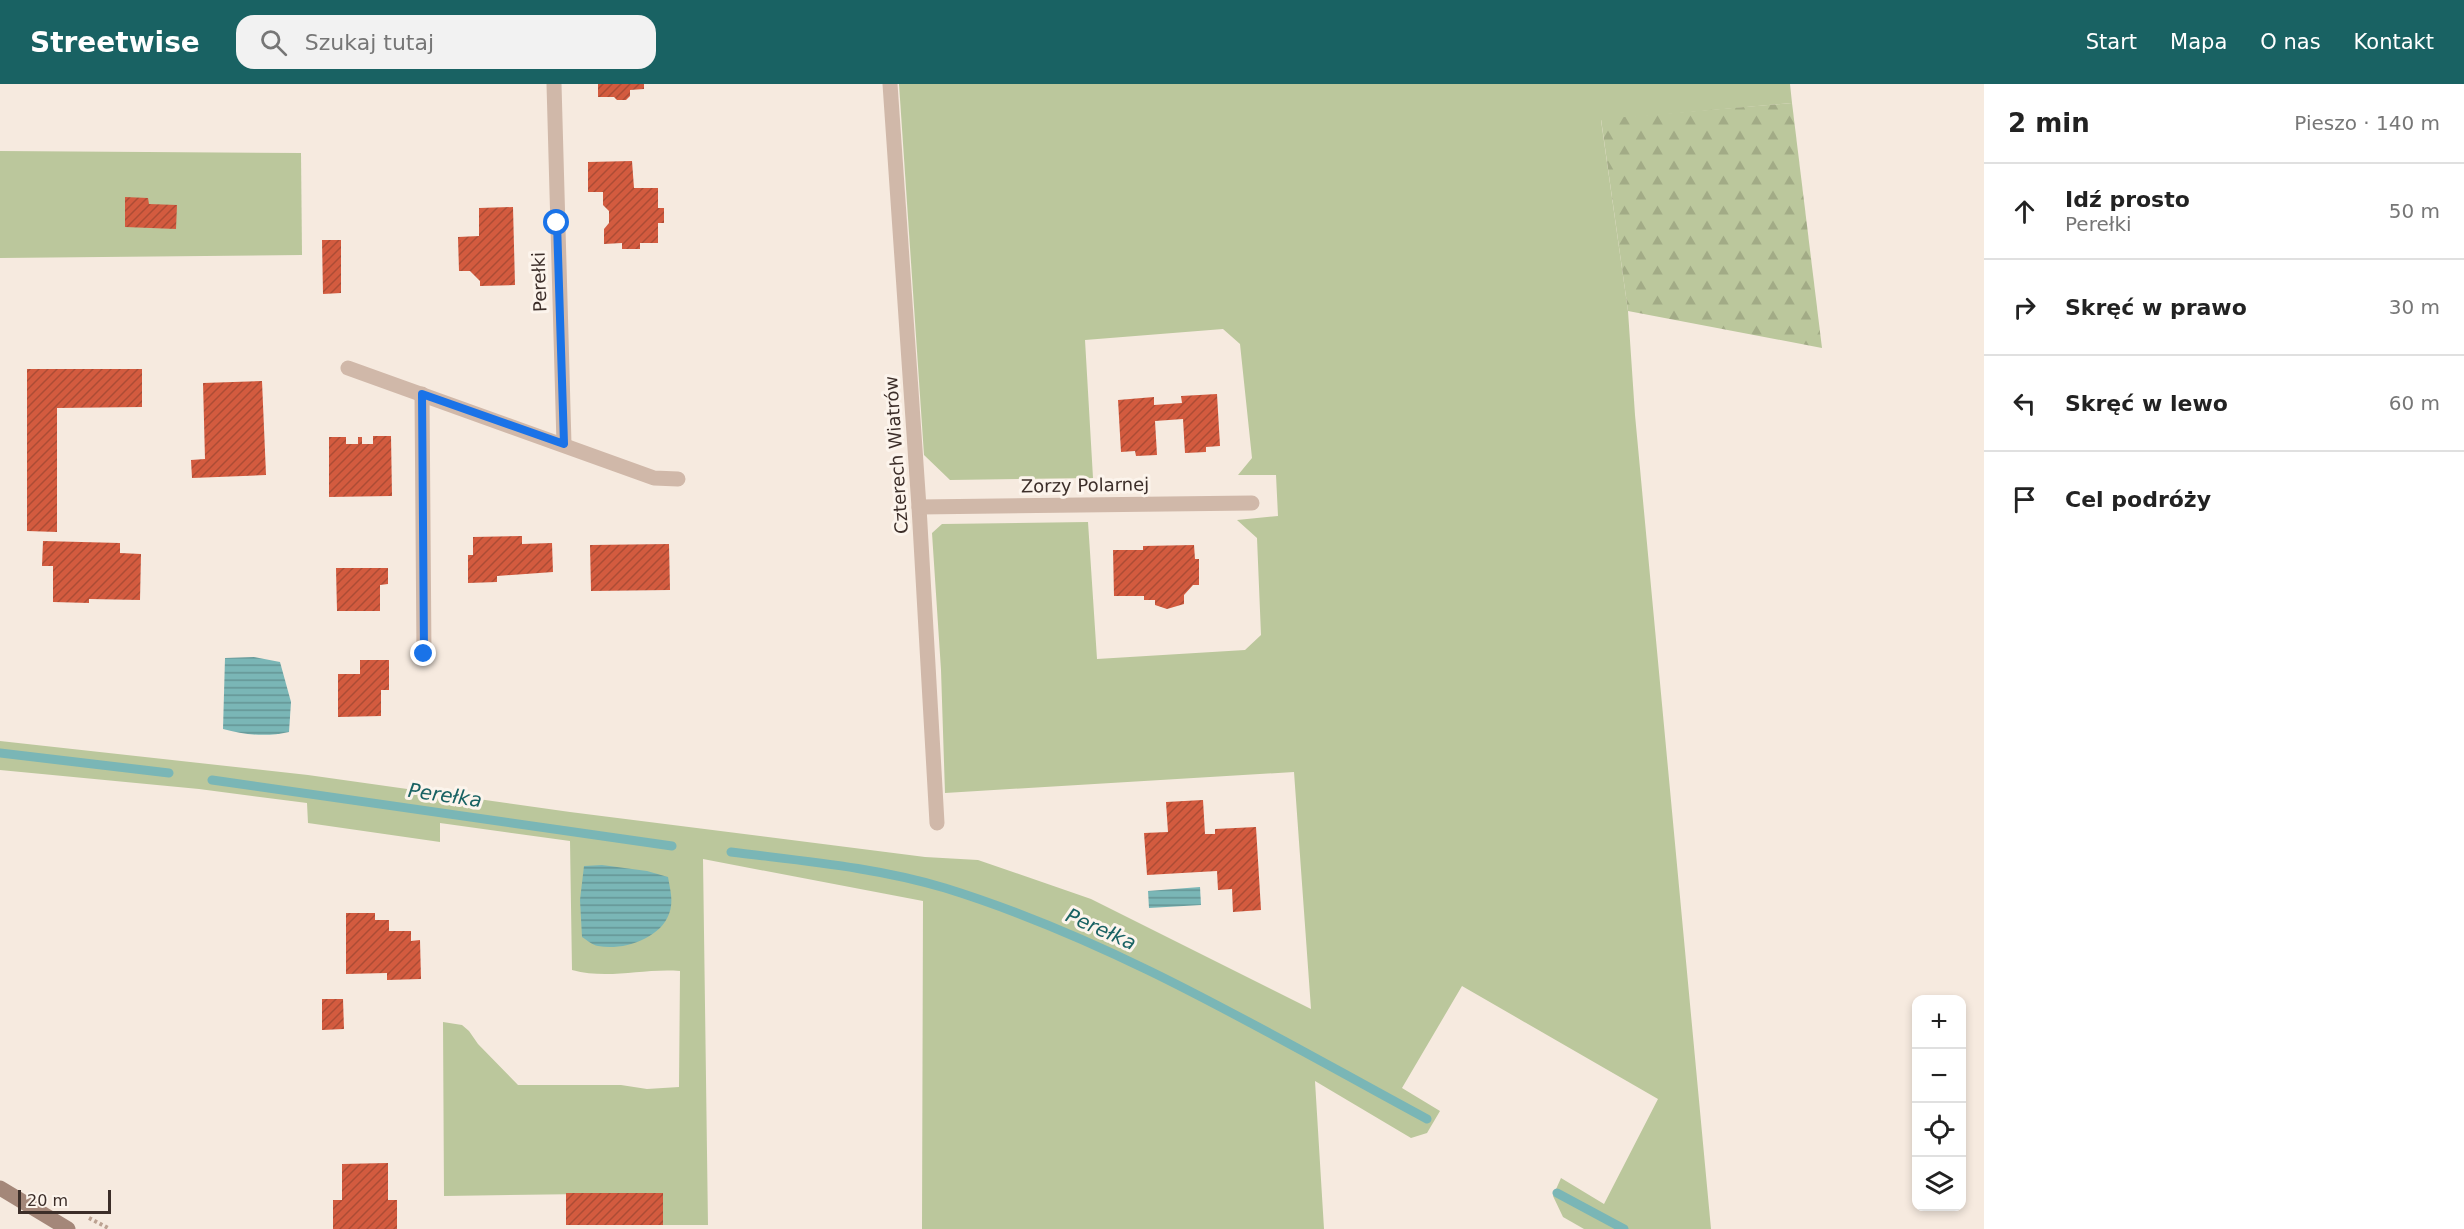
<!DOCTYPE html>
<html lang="pl">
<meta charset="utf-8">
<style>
:root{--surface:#fff;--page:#f2f2f2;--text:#222;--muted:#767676;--line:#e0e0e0;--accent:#196263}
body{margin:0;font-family:"DejaVu Sans",sans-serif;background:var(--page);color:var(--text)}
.controls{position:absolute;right:18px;bottom:18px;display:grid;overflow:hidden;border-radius:12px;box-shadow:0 3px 9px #0003}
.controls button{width:54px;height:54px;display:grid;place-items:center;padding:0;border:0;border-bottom:2px solid var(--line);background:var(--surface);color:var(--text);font:30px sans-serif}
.scale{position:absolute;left:18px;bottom:15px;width:93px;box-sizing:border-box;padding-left:6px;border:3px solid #3c2e29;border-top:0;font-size:16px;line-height:21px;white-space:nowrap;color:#3c2e29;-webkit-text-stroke:4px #fcf4ec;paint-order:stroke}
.stop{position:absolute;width:18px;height:18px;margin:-14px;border:4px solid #1a73e8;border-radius:50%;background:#fff}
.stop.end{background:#1a73e8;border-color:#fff;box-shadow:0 2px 6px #0008}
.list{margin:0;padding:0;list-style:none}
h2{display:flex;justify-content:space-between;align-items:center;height:78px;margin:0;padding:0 24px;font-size:26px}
h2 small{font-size:20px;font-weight:400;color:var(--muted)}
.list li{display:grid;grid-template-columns:39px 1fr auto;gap:18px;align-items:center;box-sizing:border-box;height:96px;padding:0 24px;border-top:2px solid var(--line)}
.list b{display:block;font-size:22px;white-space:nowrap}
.list p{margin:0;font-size:20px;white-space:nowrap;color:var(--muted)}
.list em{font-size:20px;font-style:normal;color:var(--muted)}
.icon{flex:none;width:33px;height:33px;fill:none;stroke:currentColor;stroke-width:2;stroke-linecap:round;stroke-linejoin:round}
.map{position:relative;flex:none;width:1984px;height:1145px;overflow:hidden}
header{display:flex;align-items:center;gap:36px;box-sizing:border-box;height:84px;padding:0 30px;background:var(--accent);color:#fff}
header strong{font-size:28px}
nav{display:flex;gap:33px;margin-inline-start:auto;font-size:21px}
.search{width:420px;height:54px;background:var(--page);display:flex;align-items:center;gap:15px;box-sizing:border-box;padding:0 21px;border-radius:18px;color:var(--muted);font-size:22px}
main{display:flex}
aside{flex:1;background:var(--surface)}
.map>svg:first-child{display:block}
.green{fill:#bbc79c}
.forest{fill:url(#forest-firs)}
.water{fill:url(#water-rules)}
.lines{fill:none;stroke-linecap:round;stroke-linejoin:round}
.stream{stroke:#7ab6b6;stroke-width:9}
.building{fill:url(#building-hatch)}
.path{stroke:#bca292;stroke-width:4;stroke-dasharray:3 3;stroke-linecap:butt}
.lane{stroke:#d0b8a9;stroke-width:15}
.street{stroke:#d0b8a9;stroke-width:15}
.secondary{stroke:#a48779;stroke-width:15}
.route{stroke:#1a73e8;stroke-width:8}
.labels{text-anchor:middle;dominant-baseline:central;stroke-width:6;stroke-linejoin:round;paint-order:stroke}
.street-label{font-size:18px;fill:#3c2e29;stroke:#fcf4ec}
.water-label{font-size:20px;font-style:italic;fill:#196263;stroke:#fcf4ec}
</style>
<header>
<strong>Streetwise</strong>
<div class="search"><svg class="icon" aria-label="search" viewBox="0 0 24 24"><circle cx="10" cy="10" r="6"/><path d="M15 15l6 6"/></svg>Szukaj tutaj</div>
<nav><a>Start</a><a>Mapa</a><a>O nas</a><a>Kontakt</a></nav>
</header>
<main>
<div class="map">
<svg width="1984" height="1145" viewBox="0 0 1984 1145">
<defs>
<pattern id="forest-firs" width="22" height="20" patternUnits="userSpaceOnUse" patternTransform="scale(1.5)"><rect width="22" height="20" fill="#bbc79c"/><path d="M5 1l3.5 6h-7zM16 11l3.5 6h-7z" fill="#a2ab86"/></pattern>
<pattern id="water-rules" width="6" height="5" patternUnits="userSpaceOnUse" patternTransform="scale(1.5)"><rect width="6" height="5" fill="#7ab6b6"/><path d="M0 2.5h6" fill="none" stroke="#659494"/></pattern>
<pattern id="building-hatch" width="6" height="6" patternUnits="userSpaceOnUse" patternTransform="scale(1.5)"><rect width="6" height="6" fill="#d35b3f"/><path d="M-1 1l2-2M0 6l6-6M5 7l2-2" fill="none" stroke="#ac4c35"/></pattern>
</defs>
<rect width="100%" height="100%" fill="#f6eadf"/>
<g class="green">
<path d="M899,0H1790L1792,19L1601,36L1628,227L1635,331L1711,1145H1584L1563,1133L1553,1112L1561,1094L1604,1120L1658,1015L1462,902L1402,1004L1440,1027L1427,1049L1411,1054L1315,997L1324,1145H922L923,817L703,775L708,1141H663L662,1109L444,1112L443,938L462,941L469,947L478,960L518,1001H621L647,1005L679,1003L680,887C642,884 609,896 572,886L570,757L440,739V758L308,739L307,719L199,705L0,686V657L308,691L570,728L925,773L978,776L1091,815L1311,925L1294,688L945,709L941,586L932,449L942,440L1088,438L1097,575L1245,566L1261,551L1257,454L1237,436L1278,432L1276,391H1238L1252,374L1240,260L1223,245L1085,256L1093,394L950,396L924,371Z"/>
<path d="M0,67L301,69L302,171L0,174Z"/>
</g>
<path class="forest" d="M1792,19L1822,264L1628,227L1601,35Z"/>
<g class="water">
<path d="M254,573L280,578L291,618L289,648C267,653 245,651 223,645L225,574Z"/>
<path d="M602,781L647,787L668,793C670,805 674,818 669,830C660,855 622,867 598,862C592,861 587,856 582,853L580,816L584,782Z"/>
<path d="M1200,803L1201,821L1149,824L1148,807Z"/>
</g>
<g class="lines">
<g class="stream">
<path d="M0,669L169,689"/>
<path d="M212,696L672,762"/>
<path d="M731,768C802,777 876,783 945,804C1116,857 1271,951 1427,1035"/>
<path d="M1557,1109L1624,1145"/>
</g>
</g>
<g class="building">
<path d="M598,0H644V5L630,6V12L626,16H617L614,13H598Z"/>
<path d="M632,77L634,104H658V124H664V139H658V159H640V165H622V159L604,160V145L609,139V127L603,121V108H588V78Z"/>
<path d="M125,113L148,114L149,120L177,121L176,145L125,143Z"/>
<path d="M513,123L515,201L480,202V197L470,187H459L458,153L479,152V124Z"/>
<path d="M322,156H341V209L323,210Z"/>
<path d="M27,285H142V323L57,324V448L27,447Z"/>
<path d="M262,297L266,391L192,394L191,376L205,375L203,299Z"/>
<path d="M1217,310L1220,362L1206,363V368L1185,369L1183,335L1155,337L1157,371L1136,372L1135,367L1121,368L1118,316L1154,313V321L1182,319L1181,312Z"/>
<path d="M373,352H391L392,412L329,413V353H346V360H358V353H362V360H373Z"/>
<path d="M522,452V460L552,459L553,488L497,492V498L468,499V471H473V453Z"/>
<path d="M43,457L120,459V469L141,470L140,516L89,515V519L53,518V482H42Z"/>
<path d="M669,460L670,506L591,507L590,461Z"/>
<path d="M1194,461L1195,475H1199V501H1193L1184,511V520L1167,525L1155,521V516H1144V512H1114L1113,466H1143V462Z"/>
<path d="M336,484H388V500L380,501V527H337Z"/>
<path d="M360,576H389V606H381V632L338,633V590H360Z"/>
<path d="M1203,716L1205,750H1215V745L1256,743L1261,826L1233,828L1232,805L1218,806L1217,787L1147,791L1144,749L1168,748L1166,718Z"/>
<path d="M346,829H375V836H389V847H411V857L420,856L421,895L387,896V889L346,890Z"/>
<path d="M322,915H343L344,945L322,946Z"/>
<path d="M388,1079V1116H397V1145H333V1116H342V1080Z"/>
<rect x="566" y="1109" width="97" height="32"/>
</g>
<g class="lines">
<path class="path" d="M89,1134L110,1145"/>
<path class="lane" d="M422,310L424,570"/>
<g class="street">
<path d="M554,0L564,360"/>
<path d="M890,0L919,423L937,739"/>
<path d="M348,284L654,394L678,395"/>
<path d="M919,423L1252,419"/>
</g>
<path class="secondary" d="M0,1104L68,1145"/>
</g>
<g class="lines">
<path class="route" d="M424,570L422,310L564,360L557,139"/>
</g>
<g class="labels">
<g class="street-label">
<text transform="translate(539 198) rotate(-92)">Perełki</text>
<text transform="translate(896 371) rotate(-94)">Czterech Wiatrów</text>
<text transform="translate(1085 401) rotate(-1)">Zorzy Polarnej</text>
</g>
<g class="water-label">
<text transform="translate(445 711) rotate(8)">Perełka</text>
<text transform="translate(1101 845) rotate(24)">Perełka</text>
</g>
</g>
</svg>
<div class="controls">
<button>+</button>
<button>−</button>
<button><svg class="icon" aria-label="locate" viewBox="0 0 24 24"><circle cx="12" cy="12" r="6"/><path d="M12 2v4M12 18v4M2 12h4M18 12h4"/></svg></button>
<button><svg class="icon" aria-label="layers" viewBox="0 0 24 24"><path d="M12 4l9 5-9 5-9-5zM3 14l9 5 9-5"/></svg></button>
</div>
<div class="scale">20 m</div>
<div class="stop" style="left:557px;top:139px"></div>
<div class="stop end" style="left:424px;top:570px"></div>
</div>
<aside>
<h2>2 min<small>Pieszo · 140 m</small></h2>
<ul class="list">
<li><svg class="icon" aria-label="ahead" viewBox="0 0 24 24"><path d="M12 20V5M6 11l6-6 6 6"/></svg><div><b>Idź prosto</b><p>Perełki</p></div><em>50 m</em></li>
<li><svg class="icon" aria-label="right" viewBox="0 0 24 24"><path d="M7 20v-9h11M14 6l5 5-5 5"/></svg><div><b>Skręć w prawo</b></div><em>30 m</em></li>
<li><svg class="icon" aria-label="left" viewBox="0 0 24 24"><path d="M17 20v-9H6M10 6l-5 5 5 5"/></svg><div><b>Skręć w lewo</b></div><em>60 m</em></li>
<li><svg class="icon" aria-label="arrive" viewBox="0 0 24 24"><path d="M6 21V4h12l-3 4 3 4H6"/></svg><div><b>Cel podróży</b></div></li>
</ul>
</aside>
</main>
